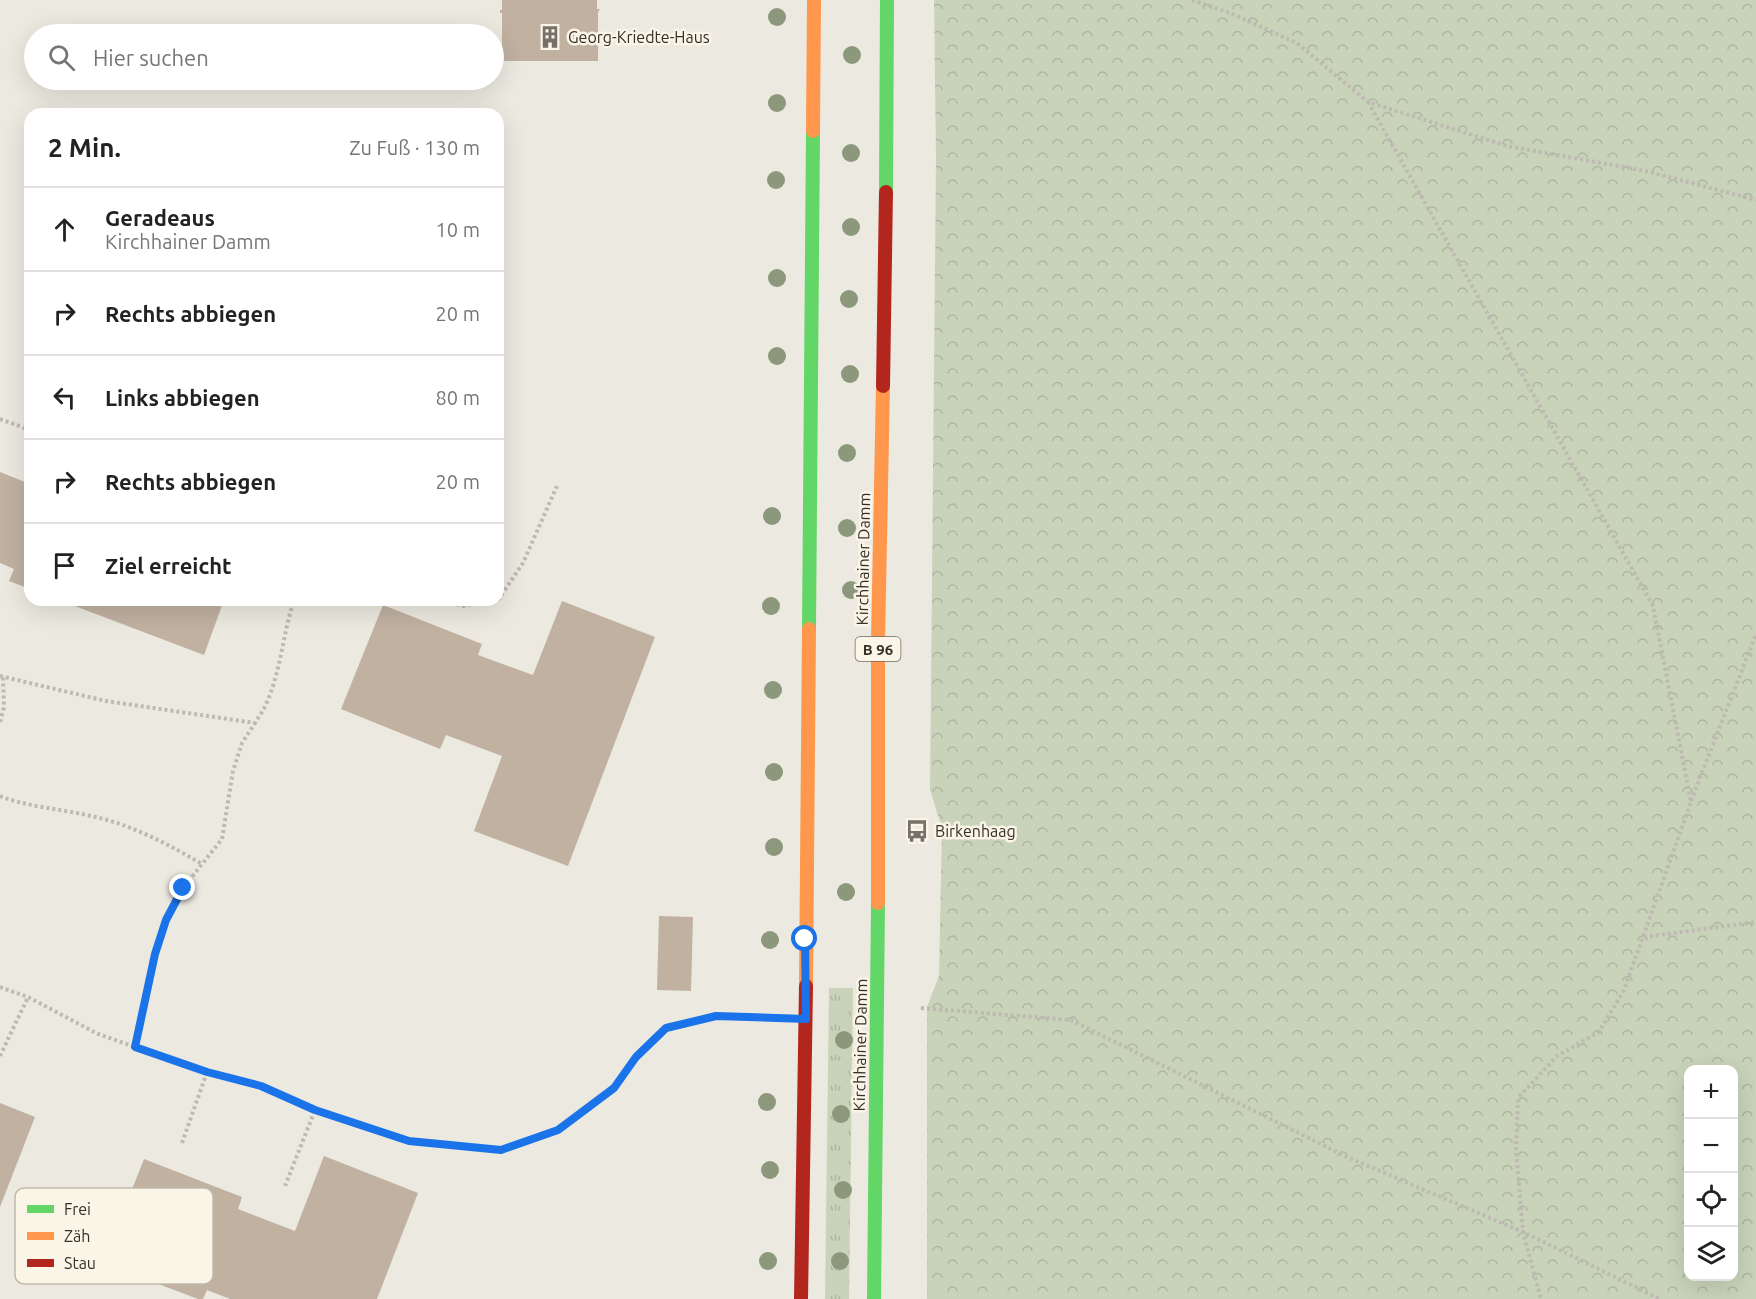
<!DOCTYPE html>
<html lang="de">
<meta charset="utf-8">
<style>
:root{--surface:#fff;--page:#f6f6f6;--text:#222;--muted:#767676;--line:#e0e0e0}
body{margin:0;font-family:Ubuntu,sans-serif;background:var(--page);color:var(--text)}
.controls{position:absolute;right:18px;bottom:18px;display:grid;overflow:hidden;border-radius:12px;box-shadow:0 6px 24px #0002}
.controls button{width:54px;height:54px;display:grid;place-items:center;padding:0;border:0;border-bottom:2px solid var(--line);background:var(--surface);color:var(--text);font:30px sans-serif}
.stop{position:absolute;width:18px;height:18px;margin:-14px;border:4px solid #1a73e8;border-radius:50%;background:#fff}
.stop.end{background:#1a73e8;border-color:#fff;box-shadow:0 2px 6px #0008}
.list{margin:0;padding:0;list-style:none}
h2{display:flex;justify-content:space-between;align-items:center;height:78px;margin:0;padding:0 24px;font-size:26px}
h2 small{font-size:20px;font-weight:400;color:var(--muted)}
.list li{display:grid;grid-template-columns:39px 1fr auto;gap:18px;align-items:center;box-sizing:border-box;height:84px;padding:0 24px;border-top:2px solid var(--line)}
.list b{display:block;font-size:22px;white-space:nowrap}
.list p{margin:0;font-size:20px;white-space:nowrap;color:var(--muted)}
.list em{font-size:20px;font-style:normal;color:var(--muted)}
.icon{flex:none;width:33px;height:33px;fill:none;stroke:currentColor;stroke-width:2;stroke-linecap:round;stroke-linejoin:round}
.map{position:relative;flex:none;width:1756px;height:1299px;overflow:hidden}
.search{position:absolute;background:var(--surface);box-shadow:0 6px 24px #0002;left:24px;top:24px;width:480px;height:66px;display:flex;align-items:center;gap:15px;box-sizing:border-box;padding:0 21px;border-radius:33px;color:var(--muted);font-size:22px}
.panel{position:absolute;background:var(--surface);box-shadow:0 6px 24px #0002;left:24px;top:108px;width:480px;height:498px;border-radius:18px}
.map>svg:first-child{display:block}
.grass{fill:url(#grass-tufts)}
.forest{fill:url(#forest-crowns);fill-rule:evenodd}
.building{fill:#c0b1a1}
.lines{fill:none;stroke-linecap:round;stroke-linejoin:round}
.path{stroke:#bebab1;stroke-width:4;stroke-dasharray:3 3;stroke-linecap:butt}
.fast{stroke:#63d668;stroke-width:14}
.slow{stroke:#ff974d;stroke-width:14}
.jam{stroke:#b3261e;stroke-width:14}
.tree{fill:#8b987c}
.route{stroke:#1a73e8;stroke-width:8}
.labels{text-anchor:middle;dominant-baseline:central;stroke-width:5;stroke-linejoin:round;paint-order:stroke}
.shield{fill:#faf5e7;stroke:#716a61;stroke-width:1.5}
.shield-label{font-size:15px;font-weight:bold;fill:#362f27}
.poi-label{font-size:16px;fill:#362f27;stroke:#faf5e7;text-anchor:start}
.street-label{font-size:16px;fill:#362f27;stroke:#faf5e7}
.key{fill:#faf5e7;stroke:#bfbaad;stroke-width:1.5}
.key-label{font-size:16px;fill:#362f27}
</style>
<div class="map">
<svg width="1756" height="1299" viewBox="0 0 1756 1299">
<defs>
<pattern id="grass-tufts" width="24" height="20" patternUnits="userSpaceOnUse" patternTransform="scale(1.5)"><rect width="24" height="20" fill="#c9d3ba"/><path d="M3 7l-1-3M5 7V3M7 7l1-3M15 17l-1-3M17 17v-4M19 17l1-3" fill="none" stroke="#adb5a0"/></pattern>
<pattern id="forest-crowns" width="20" height="18" patternUnits="userSpaceOnUse" patternTransform="scale(1.5)"><rect width="20" height="18" fill="#c9d3ba"/><path d="M2 6a3 3 0 1 1 6 0M12 15a3 3 0 1 1 6 0" fill="none" stroke="#adb5a0"/></pattern>
</defs>
<rect width="100%" height="100%" fill="#ece9e0"/>
<path class="grass" d="M829,988H853L849,1299H825Z"/>
<path class="forest" d="M934,0H1756V1299H927V1007L939,976L942,828L930,790L936,158ZM1688,1070H1734V1276H1688Z"/>
<g class="building">
<path d="M502,0H597V9H600L598,12V61H502V13H500V10H502Z"/>
<path d="M0,472L30,484V589L9,581L14,569L0,563Z"/>
<path d="M59,600H224L204,655Z"/>
<path d="M562,601L655,637L568,866L474,831L502,756L446,735L440,749L341,709L383,605L482,644L478,655L533,675Z"/>
<path d="M659,916L693,917L691,991L657,990Z"/>
<path d="M0,1103L35,1117L0,1207Z"/>
<path d="M324,1156L418,1193L377,1299H230L207,1290L203,1299H198L103,1263L144,1159L242,1197L238,1209L295,1231Z"/>
</g>
<g class="lines">
<g class="path">
<path d="M1192,0L1230,13L1297,43L1368,102L1507,146L1646,171L1756,200"/>
<path d="M1368,102L1653,606L1691,802L1624,990L1599,1032L1557,1056L1518,1098L1516,1151L1523,1232L1541,1299"/>
<path d="M0,419L30,430"/>
<path d="M439,600L463,606L497,600"/>
<path d="M498,600L523,563L557,486"/>
<path d="M0,676L106,701L255,723C259,716 264,710 267,702C281,670 283,633 294,600"/>
<path d="M0,722L4,707L3,677"/>
<path d="M0,796C28,807 61,809 91,816C130,824 168,844 202,864"/>
<path d="M1691,801L1756,634"/>
<path d="M1644,937L1756,922"/>
<path d="M0,987L28,997L98,1034L135,1047L155,954L166,920L183,888L222,839L233,771L242,743L255,723"/>
<path d="M921,1008L1071,1020L1347,1157L1523,1232L1660,1299"/>
<path d="M135,1047L207,1072L261,1086L315,1110L285,1186"/>
<path d="M0,1056L28,997"/>
<path d="M315,1110L409,1141L501,1150L558,1129L614,1088L636,1057L666,1028L716,1016L763,1018"/>
<path d="M182,1143L207,1072"/>
</g>
<g class="fast">
<path d="M886,192L887,0"/>
<path d="M809,629L813,131"/>
<path d="M874,1299L878,903"/>
</g>
<g class="slow">
<path d="M813,131L814,0"/>
<path d="M878,903V642L883,386"/>
<path d="M806,986L809,629"/>
</g>
<g class="jam">
<path d="M883,386L886,192"/>
<path d="M801,1299L806,986"/>
</g>
</g>
<g class="tree">
<circle cx="777" cy="17" r="9"/>
<circle cx="852" cy="55" r="9"/>
<circle cx="777" cy="103" r="9"/>
<circle cx="851" cy="153" r="9"/>
<circle cx="776" cy="180" r="9"/>
<circle cx="851" cy="227" r="9"/>
<circle cx="777" cy="278" r="9"/>
<circle cx="849" cy="299" r="9"/>
<circle cx="777" cy="356" r="9"/>
<circle cx="850" cy="374" r="9"/>
<circle cx="847" cy="453" r="9"/>
<circle cx="772" cy="516" r="9"/>
<circle cx="847" cy="528" r="9"/>
<circle cx="851" cy="590" r="9"/>
<circle cx="771" cy="606" r="9"/>
<circle cx="773" cy="690" r="9"/>
<circle cx="774" cy="772" r="9"/>
<circle cx="774" cy="847" r="9"/>
<circle cx="846" cy="892" r="9"/>
<circle cx="770" cy="940" r="9"/>
<circle cx="844" cy="1040" r="9"/>
<circle cx="767" cy="1102" r="9"/>
<circle cx="841" cy="1114" r="9"/>
<circle cx="770" cy="1170" r="9"/>
<circle cx="843" cy="1190" r="9"/>
<circle cx="768" cy="1261" r="9"/>
<circle cx="840" cy="1261" r="9"/>
</g>
<g class="lines">
<path class="route" d="M183,888L166,920L155,954L135,1047L207,1072L261,1086L315,1110L409,1141L501,1150L558,1130L614,1088L636,1057L666,1028L716,1016L806,1019L805,939"/>
</g>
<defs>
<g id="building-bare" transform="scale(1.8)"><path d="M-4-6H4V6H1V3H-1V6H-4ZM-2.5-4.3h1.7v1.8h-1.7ZM.8-4.3h1.7v1.8H.8ZM-2.5-1h1.7V.8h-1.7ZM.8-1h1.7V.8H.8Z" fill="#767068" stroke="#faf5e7" stroke-width="2.5" paint-order="stroke"/></g>
<g id="bus-bare" transform="scale(1.8)"><path d="M-5-6H5V4H4V6H2V4H-2V6H-4V4H-5ZM-3.5-4V0h7V-4ZM-3.5 1.2v1.5H-2V1.2ZM2 1.2v1.5H3.5V1.2Z" fill="#767068" stroke="#faf5e7" stroke-width="2.5" paint-order="stroke"/></g>
</defs>
<g fill-rule="evenodd">
<use href="#building-bare" x="550" y="37"/>
<use href="#bus-bare" x="917" y="831"/>
</g>
<g class="labels">
<rect class="shield" x="855.5" y="637" width="45" height="24" rx="4.5"/>
<g class="shield-label">
<text x="878" y="649">B 96</text>
</g>
<g class="poi-label">
<text x="568" y="37">Georg-Kriedte-Haus</text>
<text x="935" y="831">Birkenhaag</text>
</g>
<g class="street-label">
<text transform="translate(863 559) rotate(-89)">Kirchhainer Damm</text>
<text transform="translate(860 1045) rotate(-89)">Kirchhainer Damm</text>
</g>
</g>
<rect x="15" y="1188" width="198" height="96" rx="9" class="key"/>
<rect x="27" y="1205" width="27" height="8" fill="#63d668"/>
<rect x="27" y="1232" width="27" height="8" fill="#ff974d"/>
<rect x="27" y="1259" width="27" height="8" fill="#b3261e"/>
<g class="key-label">
<text x="64" y="1215">Frei</text>
<text x="64" y="1242">Zäh</text>
<text x="64" y="1269">Stau</text>
</g>
</svg>
<div class="controls">
<button>+</button>
<button>−</button>
<button><svg class="icon" aria-label="locate" viewBox="0 0 24 24"><circle cx="12" cy="12" r="6"/><path d="M12 2v4M12 18v4M2 12h4M18 12h4"/></svg></button>
<button><svg class="icon" aria-label="layers" viewBox="0 0 24 24"><path d="M12 4l9 5-9 5-9-5zM3 14l9 5 9-5"/></svg></button>
</div>
<div class="stop" style="left:805px;top:939px"></div>
<div class="stop end" style="left:183px;top:888px"></div>
<div class="search"><svg class="icon" aria-label="search" viewBox="0 0 24 24"><circle cx="10" cy="10" r="6"/><path d="M15 15l6 6"/></svg>Hier suchen</div>
<section class="panel">
<h2>2 Min.<small>Zu Fuß · 130 m</small></h2>
<ul class="list">
<li><svg class="icon" aria-label="ahead" viewBox="0 0 24 24"><path d="M12 20V5M6 11l6-6 6 6"/></svg><div><b>Geradeaus</b><p>Kirchhainer Damm</p></div><em>10 m</em></li>
<li><svg class="icon" aria-label="right" viewBox="0 0 24 24"><path d="M7 20v-9h11M14 6l5 5-5 5"/></svg><div><b>Rechts abbiegen</b></div><em>20 m</em></li>
<li><svg class="icon" aria-label="left" viewBox="0 0 24 24"><path d="M17 20v-9H6M10 6l-5 5 5 5"/></svg><div><b>Links abbiegen</b></div><em>80 m</em></li>
<li><svg class="icon" aria-label="right" viewBox="0 0 24 24"><path d="M7 20v-9h11M14 6l5 5-5 5"/></svg><div><b>Rechts abbiegen</b></div><em>20 m</em></li>
<li><svg class="icon" aria-label="arrive" viewBox="0 0 24 24"><path d="M6 21V4h12l-3 4 3 4H6"/></svg><div><b>Ziel erreicht</b></div></li>
</ul>
</section>
</div>
